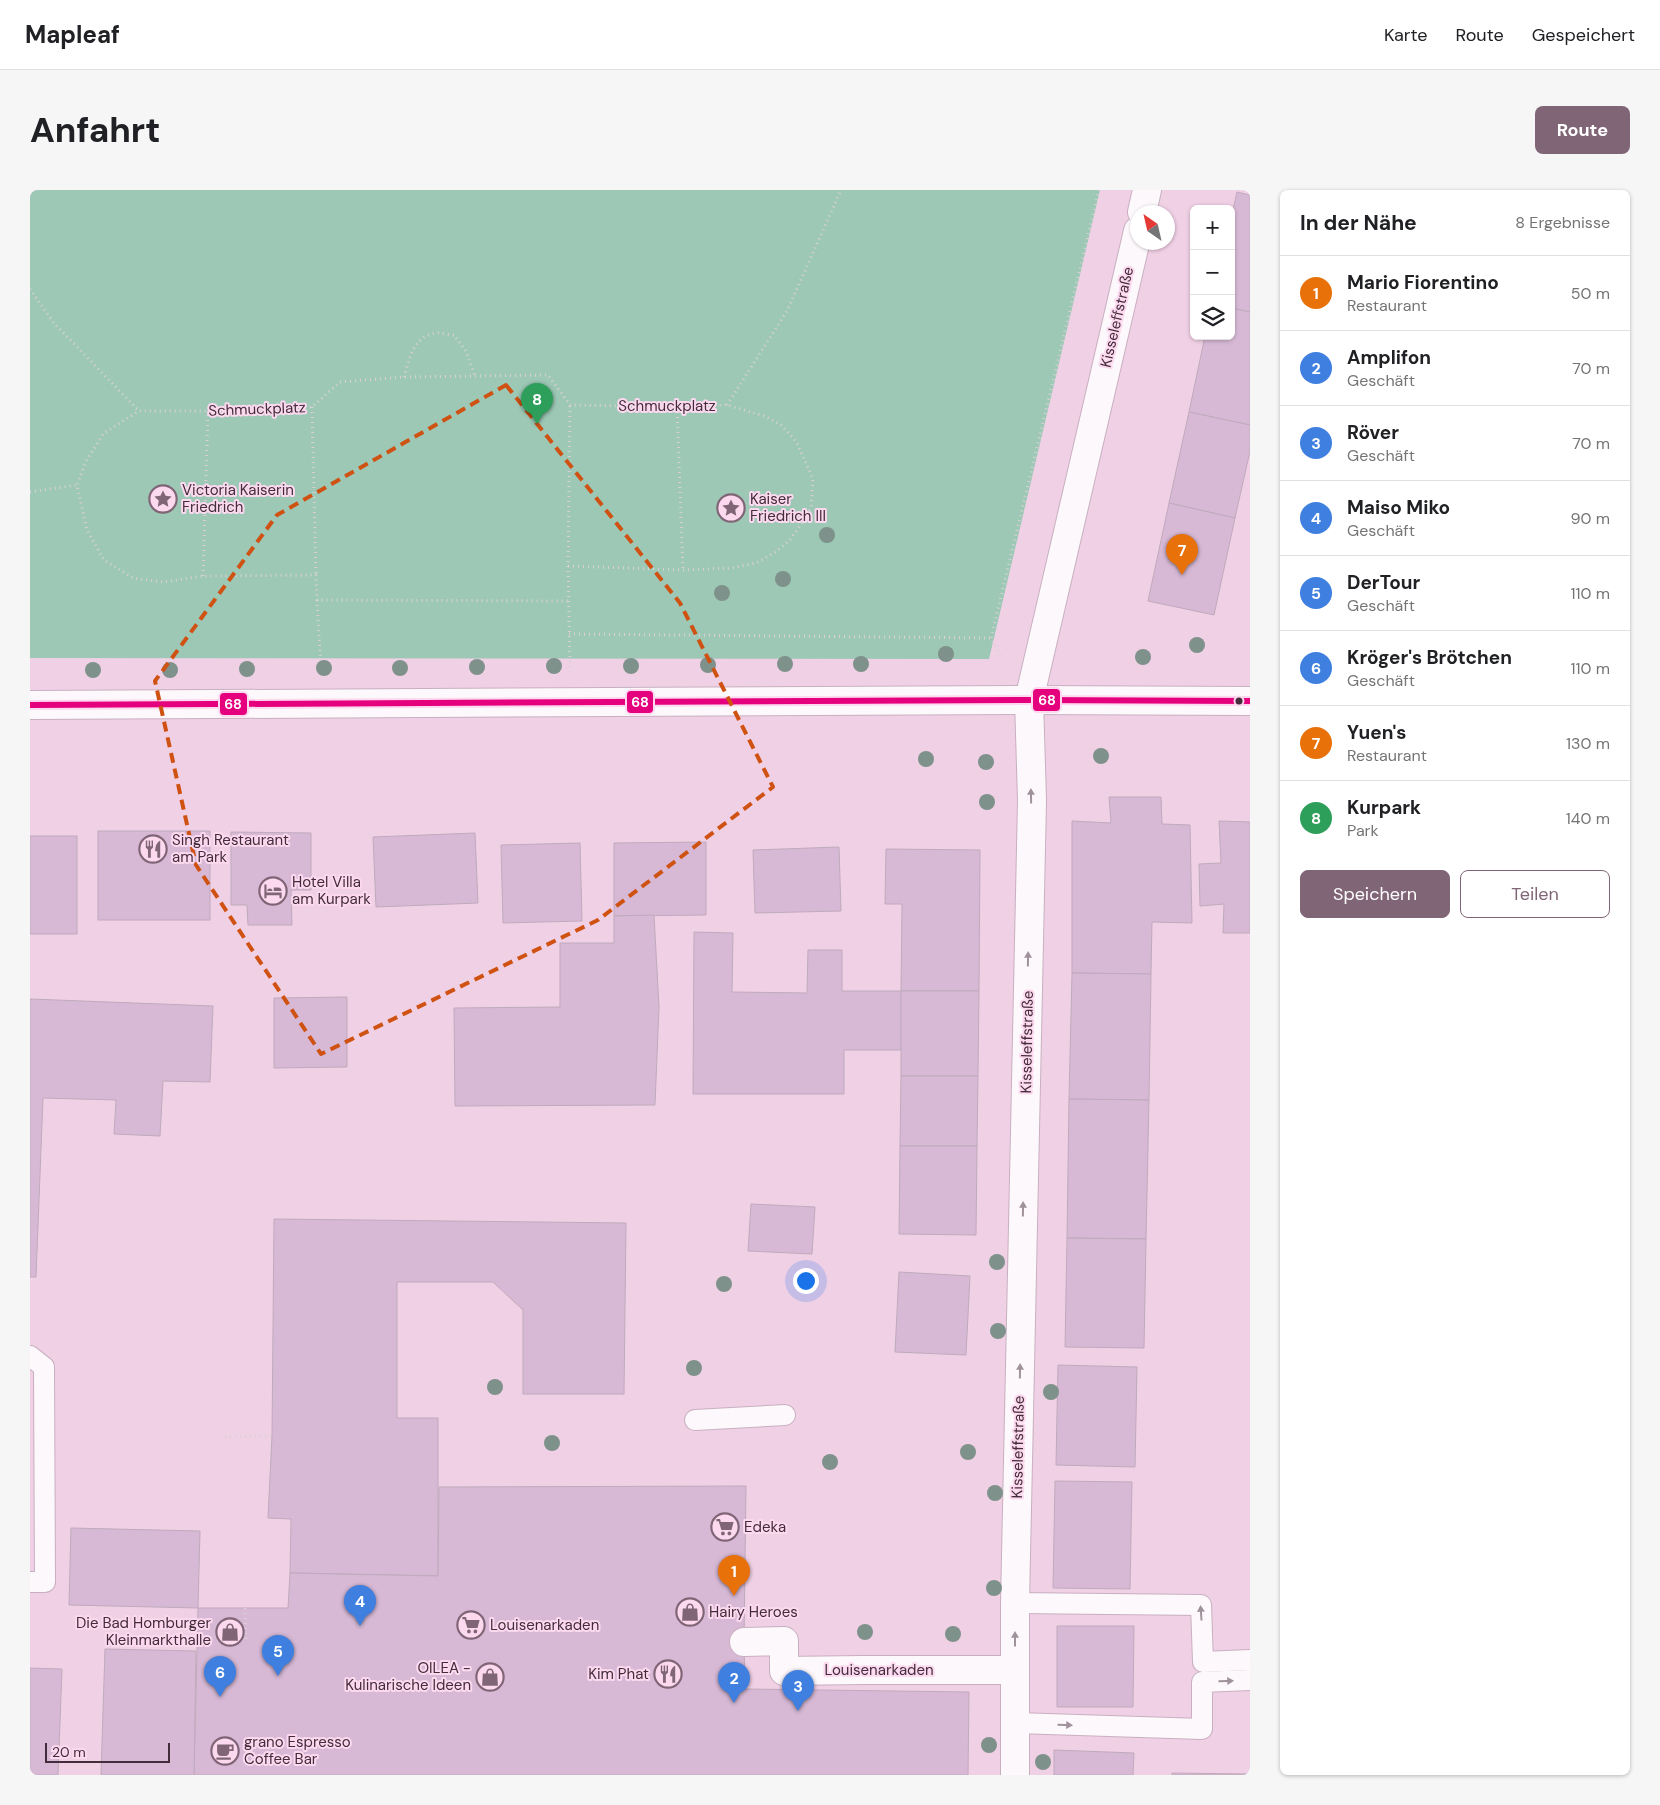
<!DOCTYPE html>
<html lang="de">
<meta charset="utf-8">
<style>
:root{--surface:#fff;--page:#f6f6f6;--text:#202124;--muted:#757577;--line:#e0e0e0;--accent:#806576}
body{margin:0;font-family:"DM Sans",sans-serif;background:var(--page);color:var(--text)}
.controls{position:absolute;right:15px;top:15px;display:grid;overflow:hidden;border-radius:8px;box-shadow:0 1px 4px #0004}
.controls button{width:45px;height:45px;display:grid;place-items:center;padding:0;border:0;border-bottom:1px solid var(--line);background:var(--surface);color:var(--text);font:25px sans-serif}
.compass{position:absolute;left:1100px;top:15px;width:45px;height:45px;border-radius:50%;background:var(--surface);box-shadow:0 1px 4px #0004;rotate:326deg}
.scale{position:absolute;left:15px;bottom:12px;width:125px;box-sizing:border-box;padding-left:5px;border:2px solid #432c3b;border-top:0;font-size:14px;line-height:18px;white-space:nowrap;color:#432c3b;-webkit-text-stroke:4px #fcd9ef;paint-order:stroke}
.you{position:absolute;left:775px;top:1090px;width:18px;height:18px;margin:-12px;border:4px solid #fff;border-radius:50%;background:#1a73e8;box-shadow:0 0 0 8px #1a73e833}
.badge{display:grid;place-items:center;width:32px;height:32px;border-radius:50%;background:var(--accent);color:#fff;font-size:16px;font-weight:700}
.pin{position:absolute;translate:-50% -41px;filter:drop-shadow(0 1px 2px #0008)}
.pin::after{content:'';position:absolute;top:26px;width:18px;height:15px;background:inherit;clip-path:polygon(0 0,100% 0,50% 100%)}
.list{margin:0;padding:0;list-style:none}
h2{display:flex;justify-content:space-between;align-items:center;height:65px;margin:0;padding:0 20px;font-size:21px}
h2 small{font-size:16px;font-weight:400;color:var(--muted)}
.list li{display:grid;grid-template-columns:32px 1fr auto;gap:15px;align-items:center;box-sizing:border-box;height:75px;padding:0 20px;border-top:1px solid var(--line)}
.list b{display:block;font-size:19px;white-space:nowrap}
.list p{margin:0;font-size:16px;white-space:nowrap;color:var(--muted)}
.list em{font-size:16px;font-style:normal;color:var(--muted)}
.actions{display:flex;gap:10px;padding:15px 20px}
.actions a{flex:1;padding:11px 0;border:1px solid var(--accent);border-radius:8px;text-align:center;font-size:18px;color:var(--accent)}
.actions .main{background:var(--accent);color:#fff}
.icon{flex:none;width:28px;height:28px;fill:none;stroke:currentColor;stroke-width:2;stroke-linecap:round;stroke-linejoin:round}
.map{position:relative;flex:none;width:1220px;height:1585px;overflow:hidden;border-radius:8px}
header{display:flex;align-items:center;gap:30px;box-sizing:border-box;height:70px;padding:0 25px;background:var(--surface);border-bottom:1px solid var(--line)}
header strong{font-size:24px}
nav{display:flex;gap:28px;margin-inline-start:auto;font-size:18px}
.intro{display:flex;align-items:center;justify-content:space-between;box-sizing:border-box;height:120px;padding:0 30px}
h1{margin:0;font-size:35px}
.button{padding:12px 22px;border-radius:8px;background:var(--accent);color:#fff;font-size:18px;font-weight:700}
main{display:flex;gap:30px;padding:0 30px}
aside{flex:1;background:var(--surface);border-radius:8px;box-shadow:0 1px 4px #0004}
.map>svg:first-child{display:block}
.green{fill:#9cc8b5}
.building{fill:#d7b9d6;stroke:#c0aabc}
.lines{fill:none;stroke-linecap:round;stroke-linejoin:round}
.lane-casing{stroke:#c8b0c0;stroke-width:22}
.street-casing{stroke:#c8b0c0;stroke-width:30}
.path{stroke:#dad1d7;stroke-width:3;stroke-dasharray:1 4;stroke-linecap:butt}
.lane{stroke:#fdf8fb;stroke-width:20}
.street{stroke:#fdf8fb;stroke-width:28}
.bus-1-casing{stroke:#fcd9ef;stroke-width:10}
.bus-1{stroke:#e5007d;stroke-width:6}
.tree{fill:#7f918b}
.oneway{fill:#a0929b}
.marked{fill:none;stroke:#cf5213;stroke-width:4;stroke-dasharray:10 6;stroke-linejoin:round}
.bus-dot{fill:#432c3b;stroke:#fcd9ef;stroke-width:2}
.labels{text-anchor:middle;dominant-baseline:central;stroke-width:4;stroke-linejoin:round;paint-order:stroke}
.street-label{font-size:15px;fill:#432c3b;stroke:#fcd9ef}
.poi-label{font-size:15px;fill:#432c3b;stroke:#fcd9ef;text-anchor:start}
.line-badge{stroke:#fcd9ef;stroke-width:2}
.badge-label{font-size:14px;text-anchor:middle;font-weight:bold;fill:#fff}
</style>
<header>
<strong>Mapleaf</strong>
<nav><a>Karte</a><a>Route</a><a>Gespeichert</a></nav>
</header>
<div class="intro"><h1>Anfahrt</h1><a class="button">Route</a></div>
<main>
<div class="map">
<svg width="1220" height="1585" viewBox="0 0 1220 1585">
<rect width="100%" height="100%" fill="#f0d0e5"/>
<path class="green" d="M0,0H1070L959,469L0,468Z"/>
<g class="building">
<path d="M1207,2L1220,5V122L1201,118V29Z"/>
<path d="M1201,118L1220,122V235L1159,222L1175,146H1201Z"/>
<path d="M1159,222L1220,235V261L1205,328L1139,313Z"/>
<path d="M1139,313L1205,328L1184,425L1118,411Z"/>
<path d="M1079,607H1131L1132,634L1160,635L1162,733L1122,732L1121,784L1042,783V631L1081,633Z"/>
<path d="M1189,631L1220,632V743H1193L1194,714L1170,716L1169,674L1191,673Z"/>
<rect x="68" y="641" width="112" height="89"/>
<path d="M201,642L281,643V700H261L262,735H218L217,715H201Z"/>
<path d="M445,643L448,713L346,717L343,647Z"/>
<rect x="0" y="646" width="47" height="98"/>
<path d="M676,652V725L584,726V653Z"/>
<path d="M550,653L552,731L473,733L471,655Z"/>
<path d="M809,657L811,721L725,723L723,660Z"/>
<path d="M856,659L950,660L949,801H871L872,714H855Z"/>
<path d="M624,725L629,817L625,915L425,916L424,818L530,817V753H584V726Z"/>
<path d="M664,742L703,743L702,802L777,803L778,760H812V801H871V860H814V904H663Z"/>
<path d="M1042,783L1121,784L1119,910L1039,909Z"/>
<path d="M871,801H949L948,886H871Z"/>
<path d="M317,807V877L244,878V808Z"/>
<path d="M0,809L183,816L180,892L133,891L130,946L84,944L86,910L13,908L6,1087H0Z"/>
<path d="M871,886H948L947,956H870Z"/>
<path d="M1039,909L1119,910L1116,1049L1037,1048Z"/>
<path d="M870,956H947L946,1045L869,1044Z"/>
<path d="M721,1014L785,1017L782,1064L718,1061Z"/>
<path d="M244,1029L596,1033L594,1204H493V1120L463,1092H367V1228H408V1386L260,1383L261,1329L238,1328L242,1246Z"/>
<path d="M1037,1048L1116,1049L1114,1158L1035,1157Z"/>
<path d="M869,1082L940,1086L936,1165L865,1162Z"/>
<path d="M1028,1175L1107,1177L1105,1277L1026,1275Z"/>
<path d="M1025,1291L1102,1292L1100,1399L1023,1398Z"/>
<path d="M716,1296L714,1452L715,1499L939,1502L938,1585H164L168,1418H258L260,1383L408,1386L409,1297Z"/>
<path d="M41,1338L170,1341L168,1418L39,1415Z"/>
<path d="M1027,1436H1104L1103,1517H1027Z"/>
<path d="M75,1459L166,1461L164,1585H71Z"/>
<path d="M0,1478L32,1479L28,1585H0Z"/>
<path d="M1024,1560L1104,1563L1103,1585H1024Z"/>
<path d="M1142,1583L1220,1584V1585H1142Z"/>
</g>
<g class="lines">
<g class="lane-casing">
<g id="lane">
<path d="M0,1166L14,1177L15,1392H0"/>
<path d="M665,1230L755,1225"/>
<path d="M985,1413L1171,1415L1173,1472L1220,1470"/>
<path d="M986,1533L1172,1539V1492L1220,1490"/>
</g>
</g>
<g class="street-casing">
<g id="street">
<path d="M1112,22L1117,0"/>
<path d="M0,515L999,510L1220,511"/>
<path d="M714,1452L754,1451V1481L833,1480H985"/>
<path d="M985,1585V1413L1002,610L999,510L1108,41"/>
</g>
</g>
<g class="path">
<path d="M0,99L23,132L109,221"/>
<path d="M374,187C379,169 384,144 408,143C413,143 419,145 424,145L436,161L445,186"/>
<path d="M697,215L757,121L811,0"/>
<path d="M282,217L286,385"/>
<path d="M647,217L653,380"/>
<path d="M0,302L47,295"/>
<path d="M538,376L653,380L702,378L726,373L744,363L760,350L770,336L781,318L783,289L766,251L750,234L734,226L697,215L647,217L540,215L518,185L374,187L310,192L282,217L178,221H109L74,243L56,271L47,295L57,340L74,370L103,388L133,392L173,386L286,385L287,410L539,411"/>
<path d="M173,386L178,221"/>
<path d="M287,410L291,478"/>
<path d="M539,444L961,448"/>
<path d="M971,465L961,448L1069,0"/>
<path d="M540,477L538,376L540,215"/>
<path d="M195,1247L242,1246"/>
<path d="M215,1418L216,1451"/>
</g>
<use href="#lane" class="lane"/>
<use href="#street" class="street"/>
<g class="bus-1-casing">
<path id="bus-1" d="M0,515L999,510L1220,511"/>
</g>
<use href="#bus-1" class="bus-1"/>
</g>
<g class="tree">
<circle cx="797" cy="345" r="8"/>
<circle cx="753" cy="389" r="8"/>
<circle cx="692" cy="403" r="8"/>
<circle cx="1167" cy="455" r="8"/>
<circle cx="916" cy="464" r="8"/>
<circle cx="1113" cy="467" r="8"/>
<circle cx="755" cy="474" r="8"/>
<circle cx="831" cy="474" r="8"/>
<circle cx="678" cy="475" r="8"/>
<circle cx="524" cy="476" r="8"/>
<circle cx="601" cy="476" r="8"/>
<circle cx="447" cy="477" r="8"/>
<circle cx="294" cy="478" r="8"/>
<circle cx="370" cy="478" r="8"/>
<circle cx="217" cy="479" r="8"/>
<circle cx="63" cy="480" r="8"/>
<circle cx="140" cy="480" r="8"/>
<circle cx="1071" cy="566" r="8"/>
<circle cx="896" cy="569" r="8"/>
<circle cx="956" cy="572" r="8"/>
<circle cx="957" cy="612" r="8"/>
<circle cx="967" cy="1072" r="8"/>
<circle cx="694" cy="1094" r="8"/>
<circle cx="968" cy="1141" r="8"/>
<circle cx="664" cy="1178" r="8"/>
<circle cx="465" cy="1197" r="8"/>
<circle cx="1021" cy="1202" r="8"/>
<circle cx="522" cy="1253" r="8"/>
<circle cx="938" cy="1262" r="8"/>
<circle cx="800" cy="1272" r="8"/>
<circle cx="965" cy="1303" r="8"/>
<circle cx="964" cy="1398" r="8"/>
<circle cx="835" cy="1442" r="8"/>
<circle cx="923" cy="1444" r="8"/>
<circle cx="959" cy="1555" r="8"/>
<circle cx="1013" cy="1572" r="8"/>
</g>
<defs><path id="oneway-solid" d="M-6-.8H1V-3.2L6.5 0L1 3.2V.8H-6Z" transform="scale(1.25)"/></defs>
<g class="oneway">
<use href="#oneway-solid" transform="translate(1001 606) rotate(-91)"/>
<use href="#oneway-solid" transform="translate(998 769) rotate(-89)"/>
<use href="#oneway-solid" transform="translate(993 1019) rotate(-89)"/>
<use href="#oneway-solid" transform="translate(990 1181) rotate(-89)"/>
<use href="#oneway-solid" transform="translate(1171 1423) rotate(-94)"/>
<use href="#oneway-solid" transform="translate(985 1449) rotate(-90)"/>
<use href="#oneway-solid" transform="translate(1196 1491) rotate(-2)"/>
<use href="#oneway-solid" transform="translate(1035 1535) rotate(2)"/>
</g>
<path class="marked" d="M476,195L650,413L743,597L568,730L291,864L166,675L125,491L247,325Z"/>
<defs>
<g id="sight-ring" transform="scale(1.4375)"><circle r="9.5" fill="#fcd9ef" stroke="#806576" stroke-width="1.5"/><path d="M0-6L1.8-2.2L6-1.7L2.9 1.2L3.7 5.4L0 3.3L-3.7 5.4L-2.9 1.2L-6-1.7L-1.8-2.2Z" fill="#806576"/></g>
<g id="restaurant-ring" transform="scale(1.4375)"><circle r="9.5" fill="#fcd9ef" stroke="#806576" stroke-width="1.5"/><path d="M-5-6h1v4h1v-4h1v4h1v-4h1v5L-1.5 .5V6h-2V.5L-5-1ZM5-6V6H3V1.5H1.5Q1.5-4 5-6Z" fill="#806576"/></g>
<g id="hotel-ring" transform="scale(1.4375)"><circle r="9.5" fill="#fcd9ef" stroke="#806576" stroke-width="1.5"/><path d="M-6-4.5h1.5V1H6V5H4.5V3h-9V5H-6ZM-4 0a1.8 1.8 0 1 1 3.6 0ZM.5 0V-2.5h3Q6-2.5 6 0Z" fill="#806576"/></g>
<g id="supermarket-ring" transform="scale(1.4375)"><circle r="9.5" fill="#fcd9ef" stroke="#806576" stroke-width="1.5"/><path d="M-6-5.5h2.5l.6 2H6L4.5 2H-2.5L-4.4-4H-6ZM-1.5 3.2a1.3 1.3 0 1 0 .1 0ZM3 3.2a1.3 1.3 0 1 0 .1 0Z" fill="#806576"/></g>
<g id="shop-ring" transform="scale(1.4375)"><circle r="9.5" fill="#fcd9ef" stroke="#806576" stroke-width="1.5"/><path d="M-5-2.5h2.3a2.7 3.5 0 0 1 5.4 0H5L5.5 6h-11ZM-1.5-2.5h3a1.5 2.3 0 0 0-3 0Z" fill="#806576"/></g>
<g id="cafe-ring" transform="scale(1.4375)"><circle r="9.5" fill="#fcd9ef" stroke="#806576" stroke-width="1.5"/><path d="M-5.5-4.5H6V0H3Q3 3.5 0 3.5H-2.5Q-5.5 3.5-5.5 0ZM3-3.2v2h1.7v-2ZM-6 4.5H4V6H-6Z" fill="#806576"/></g>
</defs>
<g fill-rule="evenodd">
<use href="#sight-ring" x="133" y="309"/>
<use href="#sight-ring" x="701" y="318"/>
<use href="#restaurant-ring" x="123" y="659"/>
<use href="#hotel-ring" x="243" y="701"/>
<use href="#supermarket-ring" x="695" y="1337"/>
<use href="#shop-ring" x="660" y="1422"/>
<use href="#supermarket-ring" x="441" y="1435"/>
<use href="#shop-ring" x="200" y="1442"/>
<use href="#restaurant-ring" x="638" y="1484"/>
<use href="#shop-ring" x="460" y="1487"/>
<use href="#cafe-ring" x="195" y="1561"/>
</g>
<circle class="bus-dot" cx="1209" cy="511" r="4.5"/>
<g class="labels">
<g class="street-label">
<text transform="translate(1087 127) rotate(-77)">Kisseleffstraße</text>
<text x="637" y="216">Schmuckplatz</text>
<text transform="translate(227 219) rotate(-2)">Schmuckplatz</text>
<text transform="translate(997 852) rotate(-89)">Kisseleffstraße</text>
<text transform="translate(988 1257) rotate(-89)">Kisseleffstraße</text>
<text x="849" y="1480">Louisenarkaden</text>
</g>
<g class="poi-label">
<text x="152" y="300">Victoria Kaiserin<tspan x="152" dy="17">Friedrich</tspan></text>
<text x="720" y="309">Kaiser<tspan x="720" dy="17">Friedrich III</tspan></text>
<text x="142" y="650">Singh Restaurant<tspan x="142" dy="17">am Park</tspan></text>
<text x="262" y="692">Hotel Villa<tspan x="262" dy="17">am Kurpark</tspan></text>
<text x="714" y="1337">Edeka</text>
<text x="679" y="1422">Hairy Heroes</text>
<text x="181" y="1433" text-anchor="end">Die Bad Homburger<tspan x="181" dy="17">Kleinmarkthalle</tspan></text>
<text x="460" y="1435">Louisenarkaden</text>
<text x="441" y="1478" text-anchor="end">OILEA -<tspan x="441" dy="17">Kulinarische Ideen</tspan></text>
<text x="619" y="1484" text-anchor="end">Kim Phat</text>
<text x="214" y="1552">grano Espresso<tspan x="214" dy="17">Coffee Bar</tspan></text>
</g>
</g>
<g class="line-badge">
<rect x="1002" y="498" width="29" height="24" rx="5" fill="#e5007d"/>
<rect x="596" y="500" width="28" height="24" rx="5" fill="#e5007d"/>
<rect x="189" y="502" width="29" height="24" rx="5" fill="#e5007d"/>
</g>
<g class="badge-label">
<text x="1017" y="515">68</text>
<text x="610" y="517">68</text>
<text x="203" y="519">68</text>
</g>
</svg>
<div class="controls">
<button>+</button>
<button>−</button>
<button><svg class="icon" aria-label="layers" viewBox="0 0 24 24"><path d="M12 4l9 5-9 5-9-5zM3 14l9 5 9-5"/></svg></button>
</div>
<svg class="compass" viewBox="-18 -18 36 36"><path d="M0-13l5 13h-10z" fill="#e53935"/><path d="M0 13l5-13h-10z" fill="#757577"/></svg>
<div class="scale">20 m</div>
<div class="you"></div>
<div class="pin badge" style="left:704px;top:1406px;background:#e8710a">1</div>
<div class="pin badge" style="left:704px;top:1513px;background:#3f7fe0">2</div>
<div class="pin badge" style="left:768px;top:1521px;background:#3f7fe0">3</div>
<div class="pin badge" style="left:330px;top:1436px;background:#3f7fe0">4</div>
<div class="pin badge" style="left:248px;top:1486px;background:#3f7fe0">5</div>
<div class="pin badge" style="left:190px;top:1507px;background:#3f7fe0">6</div>
<div class="pin badge" style="left:1152px;top:385px;background:#e8710a">7</div>
<div class="pin badge" style="left:507px;top:234px;background:#2e9e5b">8</div>
</div>
<aside>
<h2>In der Nähe<small>8 Ergebnisse</small></h2>
<ul class="list">
<li><span class="badge" style="background:#e8710a">1</span><div><b>Mario Fiorentino</b><p>Restaurant</p></div><em>50 m</em></li>
<li><span class="badge" style="background:#3f7fe0">2</span><div><b>Amplifon</b><p>Geschäft</p></div><em>70 m</em></li>
<li><span class="badge" style="background:#3f7fe0">3</span><div><b>Röver</b><p>Geschäft</p></div><em>70 m</em></li>
<li><span class="badge" style="background:#3f7fe0">4</span><div><b>Maiso Miko</b><p>Geschäft</p></div><em>90 m</em></li>
<li><span class="badge" style="background:#3f7fe0">5</span><div><b>DerTour</b><p>Geschäft</p></div><em>110 m</em></li>
<li><span class="badge" style="background:#3f7fe0">6</span><div><b>Kröger's Brötchen</b><p>Geschäft</p></div><em>110 m</em></li>
<li><span class="badge" style="background:#e8710a">7</span><div><b>Yuen's</b><p>Restaurant</p></div><em>130 m</em></li>
<li><span class="badge" style="background:#2e9e5b">8</span><div><b>Kurpark</b><p>Park</p></div><em>140 m</em></li>
</ul>
<div class="actions"><a class="main">Speichern</a><a>Teilen</a></div>
</aside>
</main>
